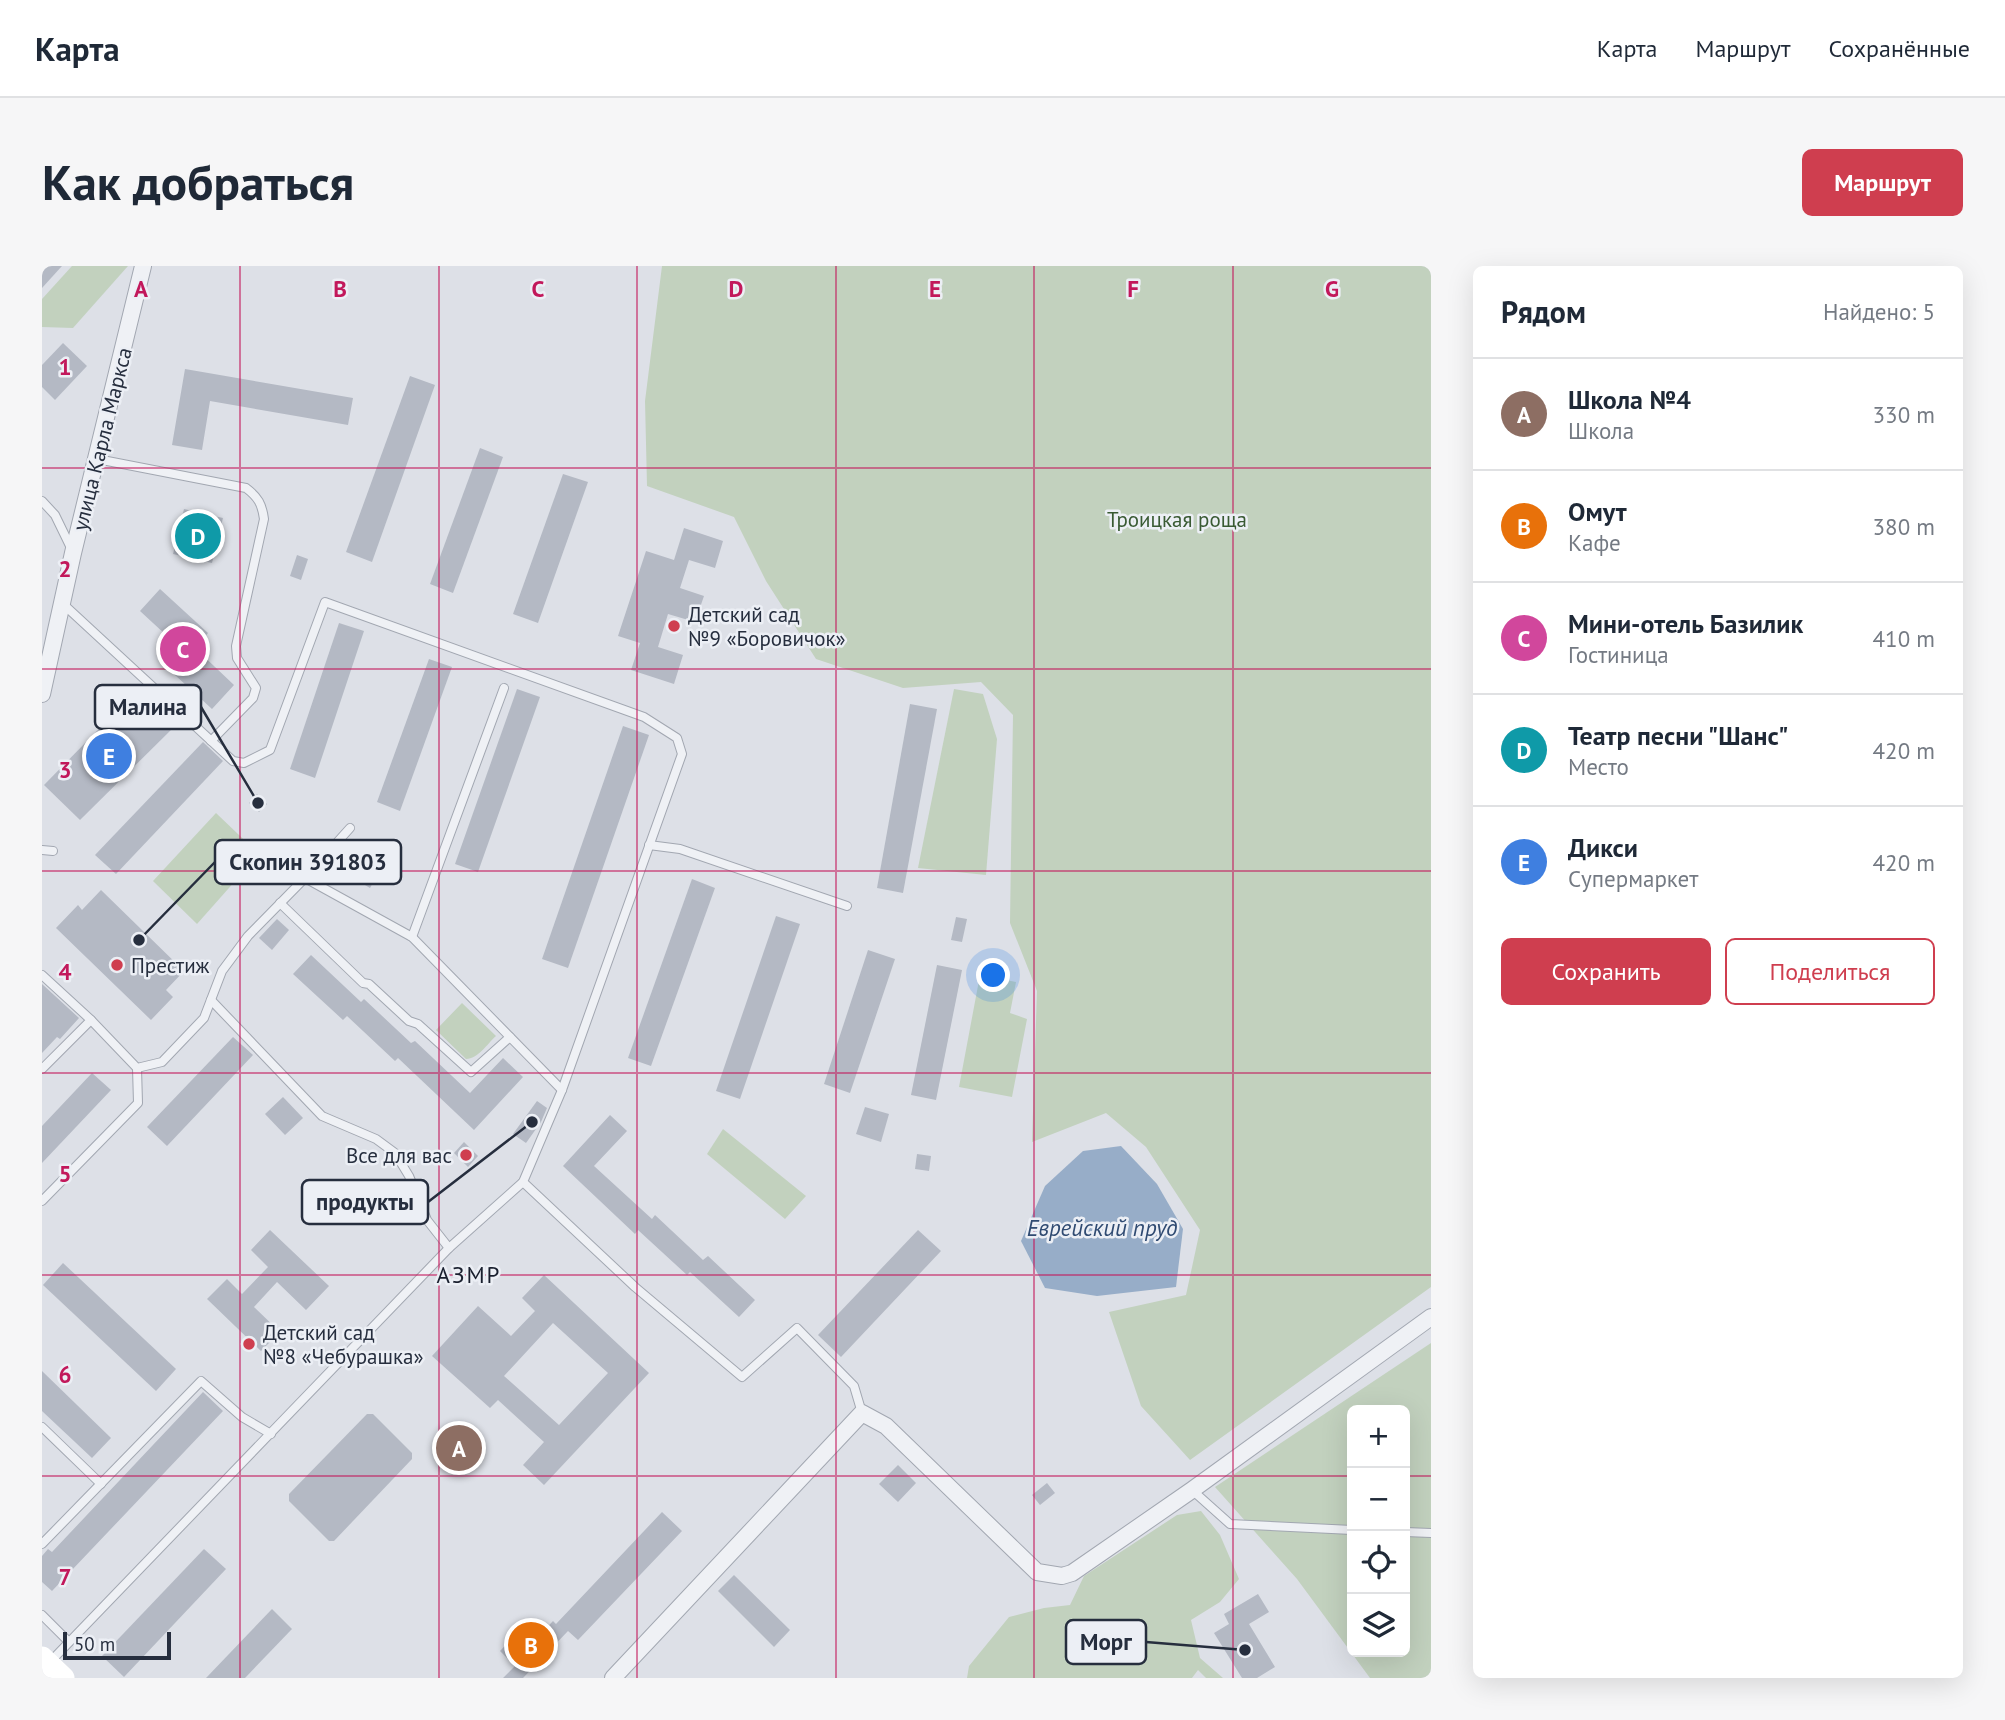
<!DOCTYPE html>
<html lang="ru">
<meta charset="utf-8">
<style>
:root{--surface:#fff;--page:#f6f6f7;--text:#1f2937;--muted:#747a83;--line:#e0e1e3;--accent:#cf3e4f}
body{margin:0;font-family:"PT Sans",sans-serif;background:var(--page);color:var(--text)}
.controls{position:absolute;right:21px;bottom:21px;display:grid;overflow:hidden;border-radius:10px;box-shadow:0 7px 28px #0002}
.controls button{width:63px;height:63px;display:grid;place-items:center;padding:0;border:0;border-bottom:2px solid var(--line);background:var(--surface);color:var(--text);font:35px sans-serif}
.scale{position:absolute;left:21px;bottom:18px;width:108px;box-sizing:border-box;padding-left:7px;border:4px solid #262e3e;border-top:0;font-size:19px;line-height:24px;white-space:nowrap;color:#262e3e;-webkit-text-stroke:5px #eceff5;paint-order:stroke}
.you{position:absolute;left:952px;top:710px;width:24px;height:24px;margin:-18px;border:5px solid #fff;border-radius:50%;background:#1a73e8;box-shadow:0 0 0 10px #1a73e833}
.badge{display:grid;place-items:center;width:46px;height:46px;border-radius:50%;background:var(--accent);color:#fff;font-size:23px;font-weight:700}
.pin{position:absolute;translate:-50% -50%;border:4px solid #fff;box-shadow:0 2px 7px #0006}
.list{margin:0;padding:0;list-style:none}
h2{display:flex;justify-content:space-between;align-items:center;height:91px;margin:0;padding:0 28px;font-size:30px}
h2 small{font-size:23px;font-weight:400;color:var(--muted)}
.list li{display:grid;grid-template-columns:46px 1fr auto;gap:21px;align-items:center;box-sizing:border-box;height:112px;padding:0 28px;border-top:2px solid var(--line)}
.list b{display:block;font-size:26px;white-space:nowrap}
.list p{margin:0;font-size:23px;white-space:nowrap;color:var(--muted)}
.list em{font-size:23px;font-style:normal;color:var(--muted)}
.actions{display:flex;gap:14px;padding:21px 28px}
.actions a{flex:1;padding:16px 0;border:2px solid var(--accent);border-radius:10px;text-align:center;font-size:24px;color:var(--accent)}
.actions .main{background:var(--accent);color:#fff}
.icon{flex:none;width:38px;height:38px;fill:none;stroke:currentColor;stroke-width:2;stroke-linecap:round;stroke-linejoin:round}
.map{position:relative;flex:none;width:1389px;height:1412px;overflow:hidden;border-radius:10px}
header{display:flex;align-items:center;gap:42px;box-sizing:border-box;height:98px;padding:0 35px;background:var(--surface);border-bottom:2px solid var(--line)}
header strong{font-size:33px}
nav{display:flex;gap:38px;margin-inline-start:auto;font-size:24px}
.intro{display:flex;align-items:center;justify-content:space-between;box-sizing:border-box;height:168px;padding:0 42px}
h1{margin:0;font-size:49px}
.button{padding:18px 32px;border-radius:10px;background:var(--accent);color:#fff;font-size:24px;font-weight:700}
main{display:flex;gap:42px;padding:0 42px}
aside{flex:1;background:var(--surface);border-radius:10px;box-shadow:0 7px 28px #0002}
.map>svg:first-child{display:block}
.green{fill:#c2d1be;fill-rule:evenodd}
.water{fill:#97adc8}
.building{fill:#b4b9c4;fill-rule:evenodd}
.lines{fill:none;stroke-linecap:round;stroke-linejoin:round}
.lane-casing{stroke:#a2a7b1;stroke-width:10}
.street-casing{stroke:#a2a7b1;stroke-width:18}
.lane{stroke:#eff1f5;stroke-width:8}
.street{stroke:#eff1f5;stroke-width:16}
.secondary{stroke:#fff;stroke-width:23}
.grid{fill:none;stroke:#c2185b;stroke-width:2;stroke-opacity:0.55}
.poi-dot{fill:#cf3e4f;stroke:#eceff5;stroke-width:2.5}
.labels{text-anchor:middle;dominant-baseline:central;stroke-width:5;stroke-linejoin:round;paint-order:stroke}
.street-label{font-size:21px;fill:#262e3e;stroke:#eceff5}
.park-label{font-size:21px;fill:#395a33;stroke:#eceff5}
.poi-label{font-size:21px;fill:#262e3e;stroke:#eceff5;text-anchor:start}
.water-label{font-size:23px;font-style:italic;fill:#304b72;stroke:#eceff5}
.neighbourhood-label{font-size:23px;letter-spacing:2px;fill:#191f2e;stroke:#eceff5}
.grid-label{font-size:23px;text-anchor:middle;font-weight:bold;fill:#c2185b;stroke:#eceff5;stroke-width:5;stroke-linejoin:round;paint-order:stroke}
.leader{fill:none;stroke:#262e3e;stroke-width:2.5}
.callout-dot{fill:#262e3e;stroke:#eceff5;stroke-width:2.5}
.callout{fill:#eceff5;stroke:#262e3e;stroke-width:2.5}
.callout-label{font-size:23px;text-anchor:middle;font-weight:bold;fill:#262e3e}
</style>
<header>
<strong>Карта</strong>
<nav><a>Карта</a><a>Маршрут</a><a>Сохранённые</a></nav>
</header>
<div class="intro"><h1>Как добраться</h1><a class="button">Маршрут</a></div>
<main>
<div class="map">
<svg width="1389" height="1412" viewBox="0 0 1389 1412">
<rect width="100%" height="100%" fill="#dde0e7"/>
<g class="green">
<path d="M30,0H86L31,62L0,61V33Z"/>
<path d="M620,0H1389V1021L1148,1194L1099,1140L1067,1046L1144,1029L1158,964L1104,881L1064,847L990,876L995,725L968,657L971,449L939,416L861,422L774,393L724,315L692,251L605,220L603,135Z"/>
<path d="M912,423L941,428L955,473L944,609L876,602Z"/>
<path d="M174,547L217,588L155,658L111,615Z"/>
<path d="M938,709L974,716L968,747L985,753L970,831L917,821Z"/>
<path d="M420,737L454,770C445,778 436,793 424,793L394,764Z"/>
<path d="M681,863L764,930L743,953L665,888Z"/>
<path d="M1389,1077V1412H1328L1255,1313L1173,1221ZM1310,1144H1363V1386H1310Z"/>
<path d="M1159,1245L1178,1269L1197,1313L1178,1336L1149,1354L1158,1392L1181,1412H1164L1156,1404L1150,1412H925L927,1400L967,1351L1002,1342L1028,1339L1042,1310L1135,1249Z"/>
</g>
<path class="water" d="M1079,880L1115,918L1141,963L1134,1021L1055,1030L1003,1022L979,975L1003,920L1041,885Z"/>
<g class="building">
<path d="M0,0H20L0,22Z"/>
<path d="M21,77L45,100L13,134L0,121V99Z"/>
<path d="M143,103L311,132L306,159L168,135L160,184L130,179Z"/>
<path d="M368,110L393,119L330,296L304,286Z"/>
<path d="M438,182L461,191L411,327L388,318Z"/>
<path d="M521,208L546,216L496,357L471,348Z"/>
<path d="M142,243L181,252L170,297L131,288Z"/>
<path d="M642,262L681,275L673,302L647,294L638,322L662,330L653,356L626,348L616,381L641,389L632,418L589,404L598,377L576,370L604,285L632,294Z"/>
<path d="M255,289L266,293L259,314L248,310Z"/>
<path d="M118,323L166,367L153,382L192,419L170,443L121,398L137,381L98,345Z"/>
<path d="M297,357L322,365L273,512L248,503Z"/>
<path d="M387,393L410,401L358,545L335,536Z"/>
<path d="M475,423L498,431L436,606L413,598Z"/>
<path d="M95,424L133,460L38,554L2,519Z"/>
<path d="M868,438L895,443L861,627L835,622Z"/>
<path d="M581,460L607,469L526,702L500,693Z"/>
<path d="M161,476L181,495L74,608L53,589Z"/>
<path d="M215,528L225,538L217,546L207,537Z"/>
<path d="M259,574L270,584L257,599L246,589Z"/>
<path d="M323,581L344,594L328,622L306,609Z"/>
<path d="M650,613L673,622L609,800L586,792Z"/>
<path d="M59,624L142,705L124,724L131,731L109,754L14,662L36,639L40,644Z"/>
<path d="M734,650L758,658L698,833L674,825Z"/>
<path d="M914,651L925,653L920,676L909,674Z"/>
<path d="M235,653L247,664L230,684L217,672Z"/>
<path d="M826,684L853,693L808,827L782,818Z"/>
<path d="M269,689L319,736L322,733L369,777L373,775L428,827L461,792L481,811L432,864L356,792L353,795L305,750L301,754L251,708Z"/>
<path d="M895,699L920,704L894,834L869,829Z"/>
<path d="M0,718L37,752L18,773L15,771L0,787Z"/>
<path d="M191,771L211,789L125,880L105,861Z"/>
<path d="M50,807L69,824L0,897V860Z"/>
<path d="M241,831L261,852L243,869L223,848Z"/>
<path d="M495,835L505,842L499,856L484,877L471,868Z"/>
<path d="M823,841L847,848L839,876L814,868Z"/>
<path d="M568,849L585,865L552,900L610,953L613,949L661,994L666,990L713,1034L697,1051L648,1006L645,1009L596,964L593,968L521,900Z"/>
<path d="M422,876L436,890L426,901L412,887Z"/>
<path d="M875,888L889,890L887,905L873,903Z"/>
<path d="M228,964L287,1020L264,1044L235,1016L212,1041L238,1066L219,1085L165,1033L185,1013L200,1028L226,1001L209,984Z"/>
<path d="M876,964L899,985L799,1091L776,1069Z"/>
<path d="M21,997L134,1103L114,1125L1,1019Z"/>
<path d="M502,1009L607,1107L502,1219L481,1199L502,1176L456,1134L448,1142L390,1090L436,1040L469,1070L493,1045L480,1032ZM511,1057L566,1107L517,1159L462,1110Z"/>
<path d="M0,1105L69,1172L50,1192L0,1145Z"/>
<path d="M161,1126L181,1145L10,1325L0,1316V1290L6,1283L10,1286Z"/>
<path d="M325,1148H331L370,1187V1193L292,1275H287L247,1235V1228Z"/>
<path d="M856,1199L874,1217L856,1236L837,1218Z"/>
<path d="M1005,1217L1013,1227L998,1239L990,1229Z"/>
<path d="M620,1246L640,1265L536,1374L526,1365L481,1412H461L473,1400L458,1385L482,1360L495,1372L511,1355L514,1358Z"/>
<path d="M162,1283L184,1303L82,1411L60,1390Z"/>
<path d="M692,1309L748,1364L732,1381L676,1325Z"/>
<path d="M1216,1328L1227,1346L1207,1358L1233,1401L1215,1412H1200L1172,1367L1187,1358L1182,1348Z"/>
<path d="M230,1343L250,1363L203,1412H164Z"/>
</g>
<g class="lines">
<g class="lane-casing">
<g id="lane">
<path d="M55,193L204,222C216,231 220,238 222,253L194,380L195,392L214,422L211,432L169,475"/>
<path d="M0,235L13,249L30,284"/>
<path d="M20,337L191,495L202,497L228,484L283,336L602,451L635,472L640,488L520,824L481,916L593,1021L700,1111L755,1062L812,1120L820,1147"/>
<path d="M607,579L638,583L805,640"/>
<path d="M0,584L11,585"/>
<path d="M263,612L308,562"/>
<path d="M238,637L321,717L327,718L367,755L376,758L429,806L468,771"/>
<path d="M370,671L462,422"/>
<path d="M0,709L49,754L0,803"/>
<path d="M169,734L280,850L334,873L353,887L367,910L385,954L407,982"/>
<path d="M49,754L95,802L120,796L162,752L180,705L206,670L263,612L370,671L520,824"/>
<path d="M0,935L96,837L95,802"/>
<path d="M0,1161L59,1218"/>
<path d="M1150,1224L1188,1258L1310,1264"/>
<path d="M1363,1266L1389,1267"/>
<path d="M0,1278L159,1115L200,1151L229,1168"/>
<path d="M0,1349L27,1376"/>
<path d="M8,1396L407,982L481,916"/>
</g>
</g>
<g class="street-casing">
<g id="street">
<path d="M0,428L31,287L101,0"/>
<path d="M571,1412L820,1147L844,1160L995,1306L1020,1310L1030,1307L1150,1224L1389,1051"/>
</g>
</g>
<use href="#lane" class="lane"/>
<use href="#street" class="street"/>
<path class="secondary" d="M0,1392L21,1412"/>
</g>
<path class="grid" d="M198,0V1412M397,0V1412M595,0V1412M794,0V1412M992,0V1412M1191,0V1412M0,202H1389M0,403H1389M0,605H1389M0,807H1389M0,1009H1389M0,1210H1310M1363,1210H1389"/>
<g class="poi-dot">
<circle cx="632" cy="360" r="7"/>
<circle cx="75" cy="699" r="7"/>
<circle cx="424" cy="889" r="7"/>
<circle cx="207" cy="1078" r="7"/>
</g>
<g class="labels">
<g class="street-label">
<text transform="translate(60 173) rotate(-76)">улица Карла Маркса</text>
</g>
<g class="park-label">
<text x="1135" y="253">Троицкая роща</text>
</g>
<g class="poi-label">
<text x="646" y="348">Детский сад<tspan x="646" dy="24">№9 «Боровичок»</tspan></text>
<text x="89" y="699">Престиж</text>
<text x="410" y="889" text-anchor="end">Все для вас</text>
<text x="221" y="1066">Детский сад<tspan x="221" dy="24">№8 «Чебурашка»</tspan></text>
</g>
<g class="water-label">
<text x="1060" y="961">Еврейский пруд</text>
</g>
<g class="neighbourhood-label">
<text x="427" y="1008">АЗМР</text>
</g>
</g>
<g class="grid-label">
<text x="99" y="31">A</text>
<text x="298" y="31">B</text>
<text x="496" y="31">C</text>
<text x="694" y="31">D</text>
<text x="893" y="31">E</text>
<text x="1091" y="31">F</text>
<text x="1290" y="31">G</text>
<text x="23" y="109">1</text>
<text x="23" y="311">2</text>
<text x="23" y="512">3</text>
<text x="23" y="714">4</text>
<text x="23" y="916">5</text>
<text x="23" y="1117">6</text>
<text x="23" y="1319">7</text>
</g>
<path class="leader" d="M216 537L159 441M97 674L173 596M490 856L386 936M1203 1384L1104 1376"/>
<g class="callout-dot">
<circle cx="216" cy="537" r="7"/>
<circle cx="97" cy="674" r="7"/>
<circle cx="490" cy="856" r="7"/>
<circle cx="1203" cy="1384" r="7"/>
</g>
<g class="callout">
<rect x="53" y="419" width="106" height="44" rx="7"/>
<rect x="173" y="574" width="186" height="44" rx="7"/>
<rect x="260" y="914" width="126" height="44" rx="7"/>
<rect x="1024" y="1354" width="80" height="44" rx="7"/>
</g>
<g class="callout-label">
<text x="106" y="449">Малина</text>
<text x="266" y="604">Скопин 391803</text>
<text x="323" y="944">продукты</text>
<text x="1064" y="1384">Морг</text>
</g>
</svg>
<div class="controls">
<button>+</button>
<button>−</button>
<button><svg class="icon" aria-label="locate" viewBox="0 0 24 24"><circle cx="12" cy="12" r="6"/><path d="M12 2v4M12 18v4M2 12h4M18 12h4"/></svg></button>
<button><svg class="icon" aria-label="layers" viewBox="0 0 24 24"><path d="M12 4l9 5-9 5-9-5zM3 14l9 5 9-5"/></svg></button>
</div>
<div class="scale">50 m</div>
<div class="you"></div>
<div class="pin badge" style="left:417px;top:1182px;background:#8d6e63">A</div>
<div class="pin badge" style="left:489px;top:1379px;background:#e8710a">B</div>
<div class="pin badge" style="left:141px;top:383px;background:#d1479c">C</div>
<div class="pin badge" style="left:156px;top:270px;background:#0f9aa8">D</div>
<div class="pin badge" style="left:67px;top:490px;background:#3f7fe0">E</div>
</div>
<aside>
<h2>Рядом<small>Найдено: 5</small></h2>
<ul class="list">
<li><span class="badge" style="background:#8d6e63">A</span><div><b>Школа №4</b><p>Школа</p></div><em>330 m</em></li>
<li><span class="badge" style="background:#e8710a">B</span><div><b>Омут</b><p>Кафе</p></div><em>380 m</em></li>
<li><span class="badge" style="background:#d1479c">C</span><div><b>Мини-отель Базилик</b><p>Гостиница</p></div><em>410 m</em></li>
<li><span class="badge" style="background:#0f9aa8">D</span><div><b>Театр песни &quot;Шанс&quot;</b><p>Место</p></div><em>420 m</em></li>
<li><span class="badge" style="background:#3f7fe0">E</span><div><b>Дикси</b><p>Супермаркет</p></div><em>420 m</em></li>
</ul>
<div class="actions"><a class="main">Сохранить</a><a>Поделиться</a></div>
</aside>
</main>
